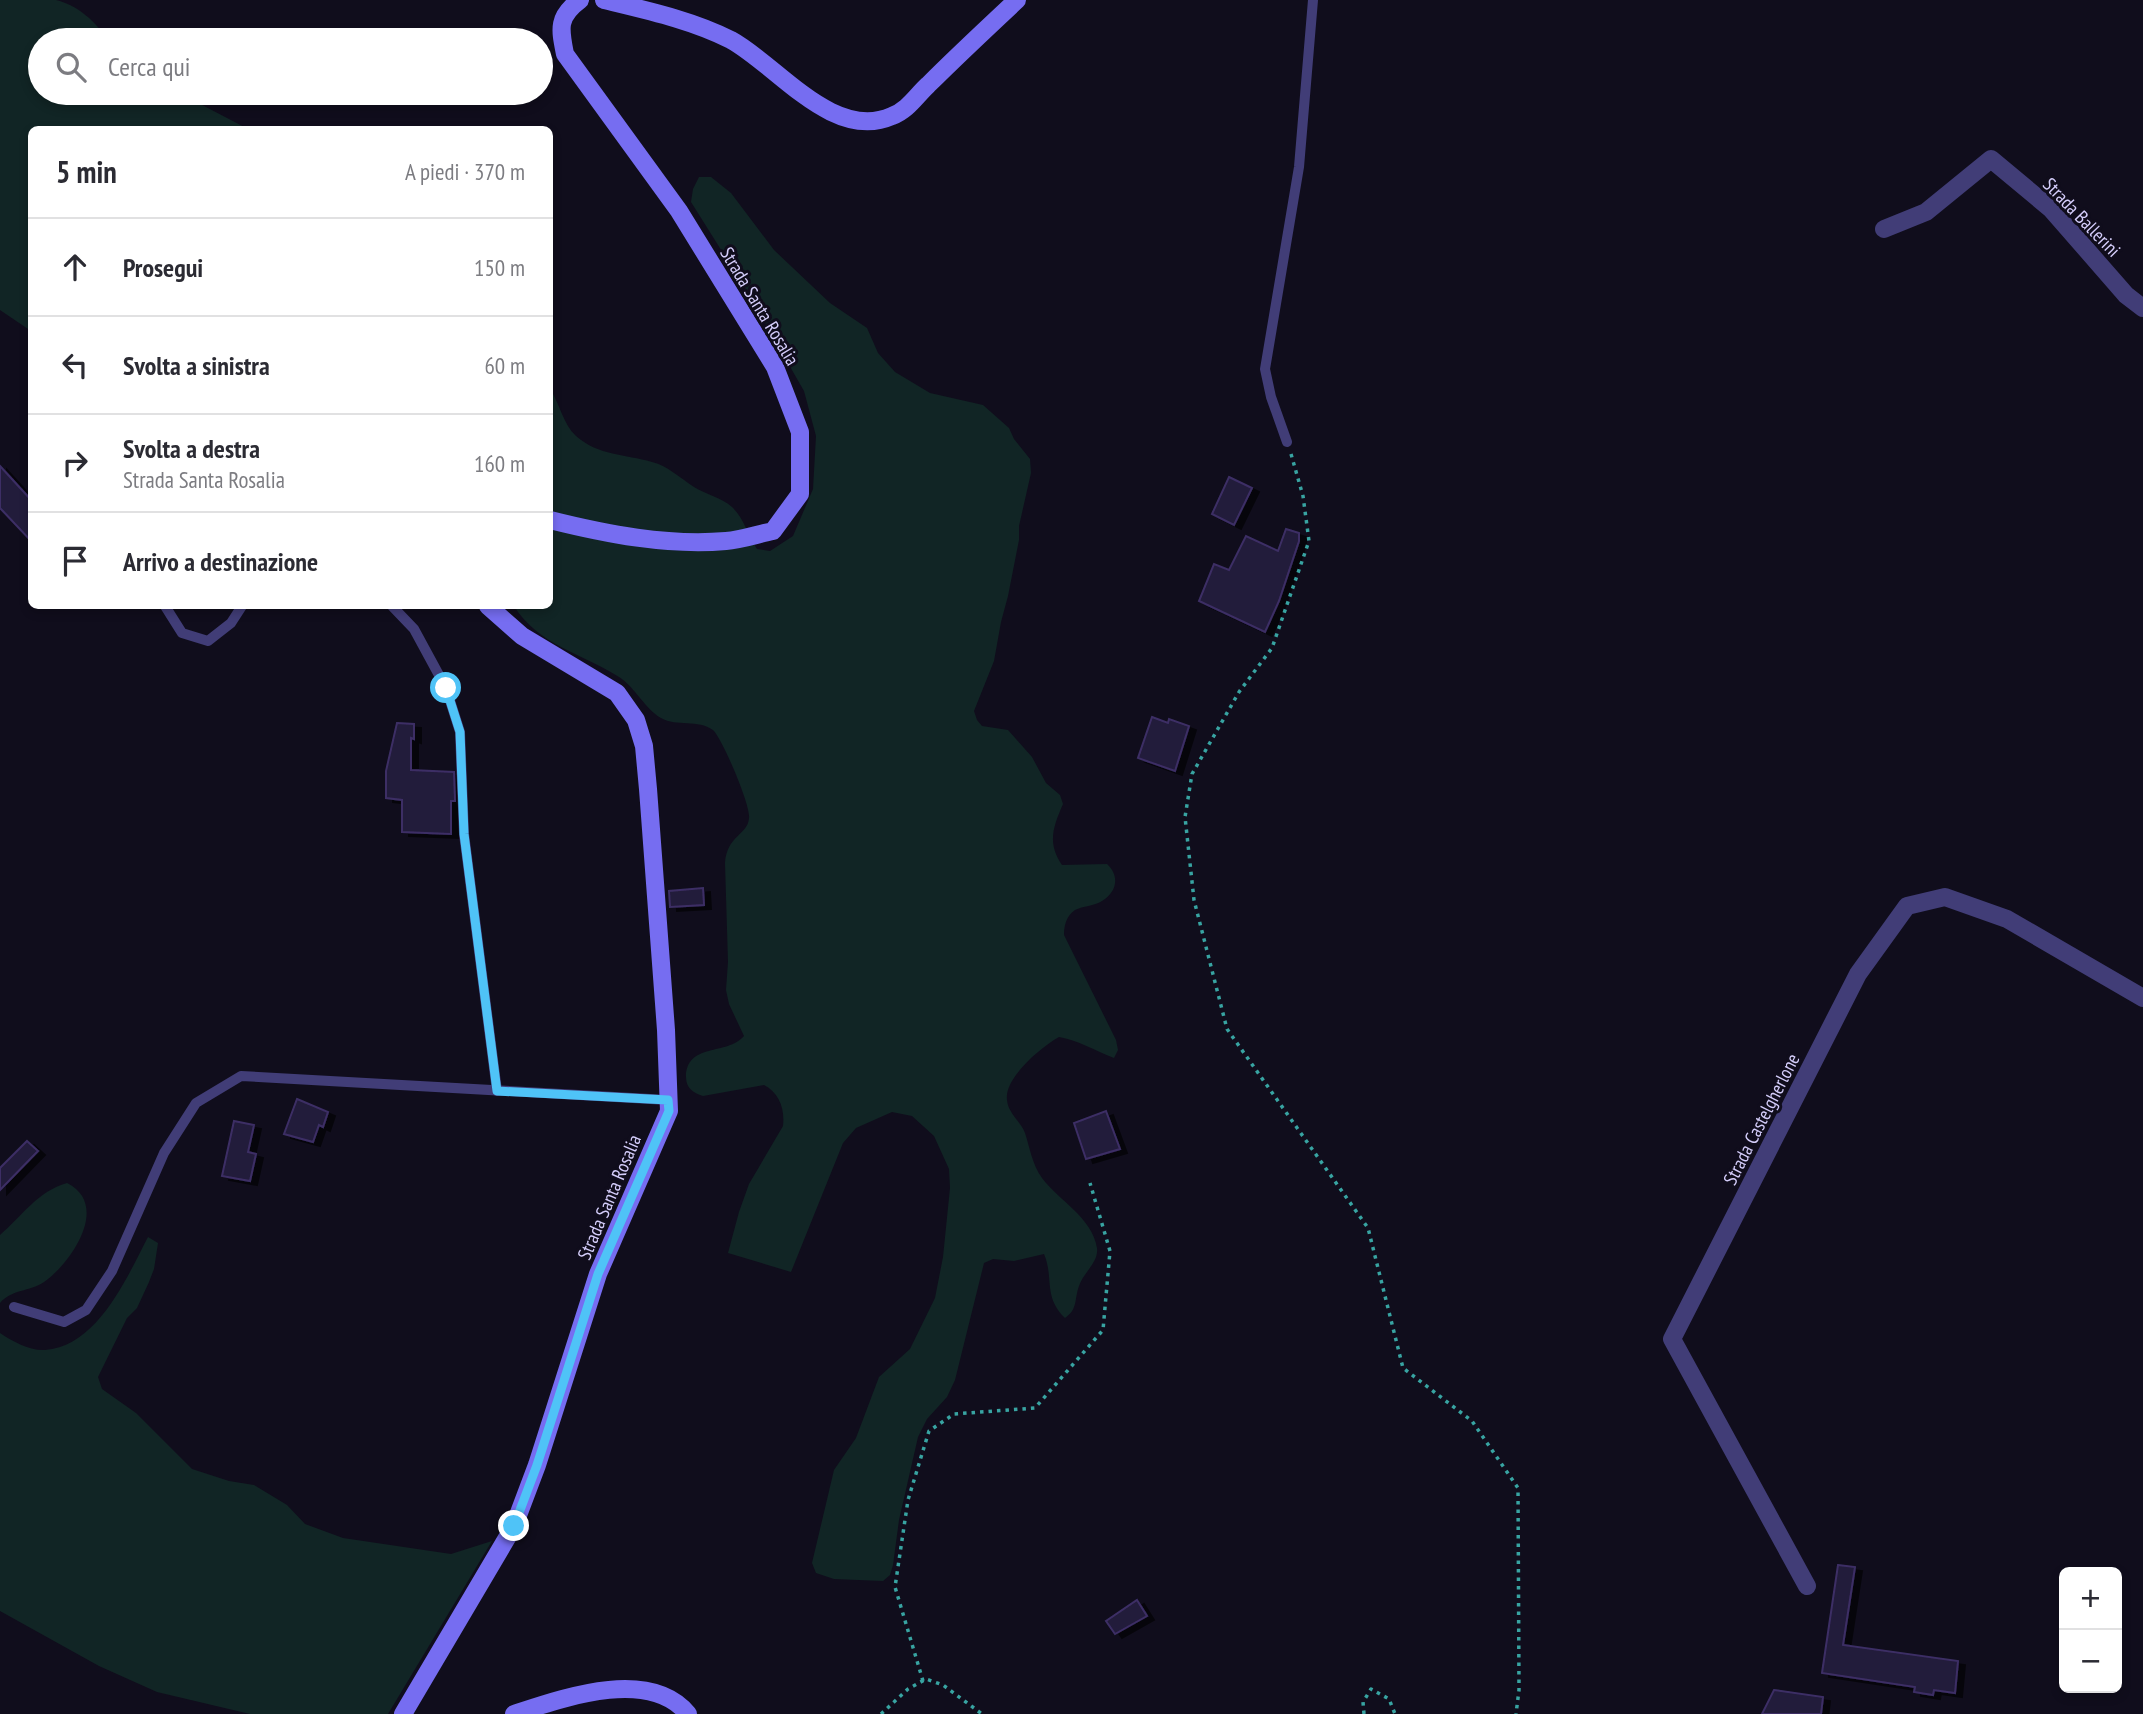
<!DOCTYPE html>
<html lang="it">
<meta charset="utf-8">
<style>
:root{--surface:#fff;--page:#f7f7f7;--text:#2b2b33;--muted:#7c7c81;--line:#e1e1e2}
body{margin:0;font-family:"PT Sans Narrow",sans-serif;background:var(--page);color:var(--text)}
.controls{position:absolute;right:21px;bottom:21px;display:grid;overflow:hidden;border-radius:10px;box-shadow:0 4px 10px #0003}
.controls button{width:63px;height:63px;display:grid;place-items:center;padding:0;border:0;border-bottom:2px solid var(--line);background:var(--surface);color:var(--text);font:35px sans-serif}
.stop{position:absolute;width:21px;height:21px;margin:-16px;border:5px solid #4fc3f7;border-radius:50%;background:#fff}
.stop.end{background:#4fc3f7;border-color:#fff;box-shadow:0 2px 7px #0008}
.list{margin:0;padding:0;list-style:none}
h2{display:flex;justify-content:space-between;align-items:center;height:91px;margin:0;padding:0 28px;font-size:30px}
h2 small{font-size:23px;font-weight:400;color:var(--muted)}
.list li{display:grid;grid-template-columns:46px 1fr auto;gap:21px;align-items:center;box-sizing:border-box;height:98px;padding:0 28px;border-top:2px solid var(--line)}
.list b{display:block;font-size:26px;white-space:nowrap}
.list p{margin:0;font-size:23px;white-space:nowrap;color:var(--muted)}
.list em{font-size:23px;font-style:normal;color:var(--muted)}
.icon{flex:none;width:38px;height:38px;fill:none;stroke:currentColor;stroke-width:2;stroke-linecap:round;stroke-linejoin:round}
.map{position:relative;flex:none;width:2143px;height:1714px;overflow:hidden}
.search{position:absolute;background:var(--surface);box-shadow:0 4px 10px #0003;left:28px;top:28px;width:525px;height:77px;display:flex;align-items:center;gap:18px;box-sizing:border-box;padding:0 24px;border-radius:38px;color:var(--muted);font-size:26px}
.panel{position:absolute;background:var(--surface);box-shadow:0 4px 10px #0003;left:28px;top:126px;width:525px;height:483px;border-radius:10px}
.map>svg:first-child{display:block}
.green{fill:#112525}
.building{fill:#231b3b;stroke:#3c2f65;stroke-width:2;filter:url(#shadow)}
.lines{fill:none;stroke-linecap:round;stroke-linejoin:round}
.path{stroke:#38a4a2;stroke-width:3.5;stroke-dasharray:3.5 5;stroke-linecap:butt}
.lane{stroke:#413d77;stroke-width:10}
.street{stroke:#413d77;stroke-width:18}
.secondary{stroke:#766df1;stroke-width:18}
.route{stroke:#4fc3f7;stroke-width:9}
.labels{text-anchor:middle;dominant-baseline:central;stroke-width:6;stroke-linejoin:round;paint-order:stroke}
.street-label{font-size:19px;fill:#d4cdfa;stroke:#100d1c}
</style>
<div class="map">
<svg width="2143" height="1714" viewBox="0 0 2143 1714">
<defs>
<filter id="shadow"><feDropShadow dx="7" dy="4" stdDeviation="0" flood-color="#0009"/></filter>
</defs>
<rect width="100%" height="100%" fill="#100d1c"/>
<g class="green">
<path d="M0,0C17,0 39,0 56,0C77,5 97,22 107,40H40V93H160L185,96L248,129L32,130L31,331L0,310Z"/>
<path d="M699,177H711L731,193L774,250L830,303L867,328L878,353L895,372L930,393L983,405L1009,428L1014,439L1030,459L1031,473L1019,526V540L1008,596L1001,622L994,661L974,711L977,720L982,726L1008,730L1032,757L1046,783L1060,795L1063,804C1053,827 1047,843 1062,865L1107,864C1120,876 1117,892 1102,901C1094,906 1083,906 1075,910C1066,916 1064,926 1064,935L1116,1040L1118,1050L1114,1058C1096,1051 1077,1040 1059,1037C1041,1047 1004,1078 1007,1100C1008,1113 1021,1122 1025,1133C1030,1148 1032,1164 1042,1178C1059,1201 1092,1217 1097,1248C1099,1262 1083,1273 1079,1286C1074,1300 1078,1309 1065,1318C1043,1297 1054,1277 1044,1254L1014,1261L993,1259L984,1263L955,1380L947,1397L927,1419L918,1437L899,1520L893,1565L890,1575L883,1581L834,1579L816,1573L812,1563L834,1470L856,1438L879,1377L910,1349L935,1298L943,1257L950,1188L949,1169L934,1136L912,1116L892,1112L856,1128L843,1143L791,1272L728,1253L739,1212L749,1184L783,1126C785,1108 779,1093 764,1085L703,1096C693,1093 686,1088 686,1077C687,1042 727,1056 744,1036L729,1004L726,990L728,962L725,863C727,835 748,835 749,818C751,806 722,738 713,730C698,719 677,727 661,718C645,709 635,687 619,677C582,653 539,646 514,606H550V389C560,404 563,424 576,436C599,456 625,454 652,462C668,466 680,478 694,487C705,494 722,498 732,507C744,518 748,536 757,549L770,551L793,536L813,489L816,436L804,391L745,288L691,202L693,189Z"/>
<path d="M67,1183C111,1205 71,1263 44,1282C29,1292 12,1289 0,1303V1235C22,1216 38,1191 67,1183Z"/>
<path d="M148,1237L158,1243L154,1269L149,1282L137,1308L127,1318L98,1377L102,1389L136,1413L192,1469L229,1481L254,1485L287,1505L305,1524L343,1538L451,1554L492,1541L388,1714H250L157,1692L99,1666L0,1611V1333C12,1341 30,1351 45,1350C98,1346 127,1277 148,1237Z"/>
</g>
<g class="building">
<path d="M0,466L32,501V542L0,508Z"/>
<path d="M1229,477L1252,488L1234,525L1212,514Z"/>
<path d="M1286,529L1299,533V541L1279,601L1265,632L1199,601L1214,564L1229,570L1246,536L1278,551Z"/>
<path d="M1152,717L1168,723L1169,719L1189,726L1175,771L1138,758Z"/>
<path d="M397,723L414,724V739L411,738V770L454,772L455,801H451V834L402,832V800L386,798V771Z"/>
<path d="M703,888L704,905L670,907L669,891Z"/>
<path d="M297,1099L328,1112L323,1127L319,1125L313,1142L284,1134Z"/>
<path d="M1106,1111L1120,1149L1086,1159L1074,1123Z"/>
<path d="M234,1121L254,1125L248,1152L256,1154L250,1181L222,1176Z"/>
<path d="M27,1141L38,1151L0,1190V1168Z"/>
<path d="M1838,1565L1855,1567L1843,1645L1958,1661L1955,1693L1934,1690L1933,1695L1914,1692L1915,1687L1822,1673Z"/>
<path d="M1137,1600L1147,1616L1115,1634L1106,1621Z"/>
<path d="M1774,1690L1823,1697L1821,1714H1762Z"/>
</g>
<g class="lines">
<g class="path">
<path d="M1291,454L1303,496L1309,541L1272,648L1239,692L1192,774L1185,817L1194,900L1227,1029L1368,1228L1403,1368L1472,1421L1518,1488L1519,1690L1516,1714"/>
<path d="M923,1681L895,1587L908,1500L929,1431L954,1414L1035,1408L1103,1330L1110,1251L1090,1183"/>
<path d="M881,1714L908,1689L926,1679L943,1685L982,1714"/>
<path d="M1364,1714L1363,1702L1371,1689L1389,1699L1395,1714"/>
</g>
<g class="lane">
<path d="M1287,442L1271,397L1265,369L1299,167L1313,0"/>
<path d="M165,606L182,633L208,641L231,623L242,606"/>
<path d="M392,606L414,629L446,688L460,732L464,834L497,1091"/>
<path d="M14,1307L64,1322L86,1310L112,1271L164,1153L196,1103L241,1076L668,1100"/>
</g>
<g class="street">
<path d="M1884,229L1926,212L1991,159L2051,209L2126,295L2143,308"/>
<path d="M1807,1586L1672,1339L1858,974L1907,906L1945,897L2007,919L2143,998"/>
</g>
<g class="secondary">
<path d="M604,0C645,10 692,20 731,40C777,65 833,142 892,116C908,110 916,96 928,85C957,56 987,28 1017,0"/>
<path d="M550,520C606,534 667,546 726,541C741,540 758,534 773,531L800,494V432L775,367L679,211L565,54C560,29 557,17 580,0"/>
<path d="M403,1714L514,1526L537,1465L598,1274L669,1111L666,1030L648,789L644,746L636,720L617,693L522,636L488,606"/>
<path d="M514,1714C563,1698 649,1667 688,1714"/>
</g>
</g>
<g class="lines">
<path class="route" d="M446,688L460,732L464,834L497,1091L668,1100L669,1111L598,1274L537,1465L514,1526"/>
</g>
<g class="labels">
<g class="street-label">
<text transform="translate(2082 217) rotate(46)">Strada Ballerini</text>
<text transform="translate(760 306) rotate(59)">Strada Santa Rosalia</text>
<text transform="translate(1761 1119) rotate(-63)">Strada Castelgherlone</text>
<text transform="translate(609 1197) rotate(-67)">Strada Santa Rosalia</text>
</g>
</g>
</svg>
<div class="controls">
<button>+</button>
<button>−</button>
</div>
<div class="stop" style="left:446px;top:688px"></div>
<div class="stop end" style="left:514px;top:1526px"></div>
<div class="search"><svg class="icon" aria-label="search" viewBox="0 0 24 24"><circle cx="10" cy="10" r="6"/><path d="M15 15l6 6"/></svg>Cerca qui</div>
<section class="panel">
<h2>5 min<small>A piedi · 370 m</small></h2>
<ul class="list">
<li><svg class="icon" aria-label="ahead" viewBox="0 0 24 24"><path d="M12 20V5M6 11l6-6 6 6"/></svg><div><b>Prosegui</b></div><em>150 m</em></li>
<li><svg class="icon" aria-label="left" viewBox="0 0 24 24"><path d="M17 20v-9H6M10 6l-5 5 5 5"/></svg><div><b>Svolta a sinistra</b></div><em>60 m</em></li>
<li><svg class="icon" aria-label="right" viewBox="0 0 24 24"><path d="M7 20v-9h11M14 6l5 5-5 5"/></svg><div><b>Svolta a destra</b><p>Strada Santa Rosalia</p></div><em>160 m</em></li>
<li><svg class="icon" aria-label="arrive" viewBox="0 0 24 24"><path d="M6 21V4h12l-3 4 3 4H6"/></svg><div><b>Arrivo a destinazione</b></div></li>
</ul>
</section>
</div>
